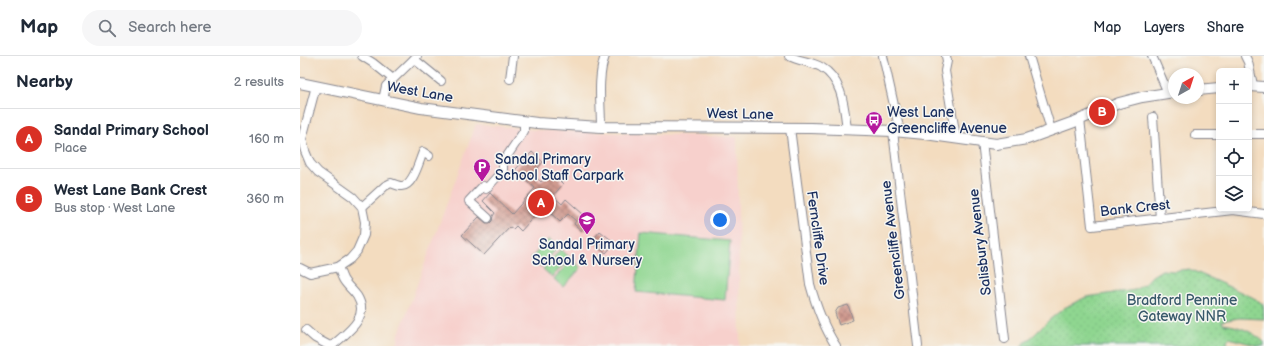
<!DOCTYPE html>
<meta charset="utf-8">
<style>
:root{--surface:#fff;--page:#f6f6f7;--text:#1f2937;--muted:#747a83;--line:#e0e1e3;--accent:#d93025}
body{margin:0;font-family:"Balsamiq Sans",sans-serif;background:var(--page);color:var(--text)}
.controls{position:absolute;right:12px;top:12px;display:grid;overflow:hidden;border-radius:6px;box-shadow:0 2px 6px #0003}
.controls button{width:36px;height:36px;display:grid;place-items:center;padding:0;border:0;border-bottom:1px solid var(--line);background:var(--surface);color:var(--text);font:20px sans-serif}
.compass{position:absolute;left:868px;top:12px;width:36px;height:36px;border-radius:50%;background:var(--surface);box-shadow:0 2px 6px #0003;rotate:39deg}
.you{position:absolute;left:420px;top:164px;width:14px;height:14px;margin:-10px;border:3px solid #fff;border-radius:50%;background:#1a73e8;box-shadow:0 0 0 6px #1a73e833}
.badge{display:grid;place-items:center;width:26px;height:26px;border-radius:50%;background:var(--accent);color:#fff;font-size:13px;font-weight:700}
.pin{position:absolute;translate:-50% -50%;border:2px solid #fff;box-shadow:0 1px 4px #0006}
.list{margin:0;padding:0;list-style:none}
h2{display:flex;justify-content:space-between;align-items:center;height:52px;margin:0;padding:0 16px;font-size:17px}
h2 small{font-size:13px;font-weight:400;color:var(--muted)}
.list li{display:grid;grid-template-columns:26px 1fr auto;gap:12px;align-items:center;box-sizing:border-box;height:60px;padding:0 16px;border-top:1px solid var(--line)}
.list b{display:block;font-size:15px;white-space:nowrap}
.list p{margin:0;font-size:13px;white-space:nowrap;color:var(--muted)}
.list em{font-size:13px;font-style:normal;color:var(--muted)}
.icon{flex:none;width:22px;height:22px;fill:none;stroke:currentColor;stroke-width:2;stroke-linecap:round;stroke-linejoin:round}
.map{position:relative;flex:none;width:964px;height:290px;overflow:hidden}
header{display:flex;align-items:center;gap:24px;box-sizing:border-box;height:56px;padding:0 20px;background:var(--surface);border-bottom:1px solid var(--line)}
header strong{font-size:19px}
nav{display:flex;gap:22px;margin-inline-start:auto;font-size:14px}
.search{width:280px;height:36px;background:var(--page);display:flex;align-items:center;gap:10px;box-sizing:border-box;padding:0 14px;border-radius:22px;color:var(--muted);font-size:15px}
main{display:flex}
aside{flex:1;background:var(--surface)}
.map>svg:first-child{display:block}
.built{fill:#f7d0cc}
.park{fill:url(#park-dots);stroke:#558277}
.garden{fill:#8fd690;stroke:#558277}
.building{fill:url(#building-cross-hatch)}
.lines{fill:none;stroke-linecap:round;stroke-linejoin:round}
.minor-casing{stroke:#87868e;stroke-width:10}
.tertiary-casing{stroke:#87868e;stroke-width:12}
.minor{stroke:#fff;stroke-width:8}
.tertiary{stroke:#fff;stroke-width:10}
.labels{text-anchor:middle;dominant-baseline:central;stroke-width:3;stroke-linejoin:round;paint-order:stroke}
.street-label{font-size:14px;fill:#1b2f5e;stroke:#f6f6f2}
.poi-label{font-size:14px;fill:#1b2f5e;stroke:#f6f6f2;text-anchor:start}
.park-label{font-size:14px;fill:#38596a;stroke:#f6f6f2}
</style>
<header>
<strong>Map</strong>
<div class="search"><svg class="icon" aria-label="search" viewBox="0 0 24 24"><circle cx="10" cy="10" r="6"/><path d="M15 15l6 6"/></svg>Search here</div>
<nav><a>Map</a><a>Layers</a><a>Share</a></nav>
</header>
<main>
<aside>
<h2>Nearby<small>2 results</small></h2>
<ul class="list">
<li><span class="badge">A</span><div><b>Sandal Primary School</b><p>Place</p></div><em>160 m</em></li>
<li><span class="badge">B</span><div><b>West Lane Bank Crest</b><p>Bus stop · West Lane</p></div><em>360 m</em></li>
</ul>
</aside>
<div class="map">
<svg width="964" height="290" viewBox="0 0 964 290">
<defs>
<pattern id="park-dots" width="8" height="8" patternUnits="userSpaceOnUse"><rect width="8" height="8" fill="#8fd690"/><path d="M2 2h.1M6 6h.1" fill="none" stroke="#7bb87f" stroke-width="1.8" stroke-linecap="round"/></pattern>
<pattern id="building-cross-hatch" width="8" height="8" patternUnits="userSpaceOnUse"><rect width="8" height="8" fill="#d19b90"/><path d="M0 0l8 8M0 8l8-8" fill="none" stroke="#a97f79"/></pattern>
</defs>
<rect width="100%" height="100%" fill="#f6f6f2"/>
<filter id="ink" filterUnits="userSpaceOnUse"><feTurbulence type="fractalNoise" baseFrequency=".025" numOctaves="2"/><feDisplacementMap in="SourceGraphic" scale="8" xChannelSelector="R" yChannelSelector="G"/><feConvolveMatrix kernelMatrix="1 2 1 2 8 2 1 2 1" color-interpolation-filters="sRGB"/></filter>
<filter id="wash" filterUnits="userSpaceOnUse"><feTurbulence type="fractalNoise" baseFrequency=".012" numOctaves="4" result="noise"/><feDisplacementMap in="SourceGraphic" scale="16" xChannelSelector="R" yChannelSelector="G"/><feGaussianBlur stdDeviation="0.9" result="paint"/><feColorMatrix in="noise" values="0 0 0 0 0 0 0 0 0 0 0 0 0 0 0 0 0 1.4 0 .05"/><feComposite in="paint" operator="in"/></filter>
<g filter="url(#wash)">
<rect width="100%" height="100%" fill="#f3dcbf"/>
<path class="built" d="M176,68L236,74L437,81L440,290H97L99,278Z"/>
<path class="park" d="M889,213L952,241L963,248L964,263L939,262L922,265L923,268C939,270 952,275 964,286V290H958L929,282L927,286L928,290H721L734,279L748,265L764,252L786,241L835,234L846,227L852,220L862,214L873,215Z"/>
<g class="garden">
<path d="M341,177L430,185L425,244L336,236Z"/>
<path d="M249,183L258,191L241,211L231,202Z"/>
<path d="M261,193L270,202L252,221L243,213Z"/>
<path d="M272,203L281,212L263,231L254,223Z"/>
</g>
<g id="blocks">
<g class="building">
<path d="M232,96L243,106L233,118L241,126L250,116L254,120L256,118L261,122L259,124L263,128L253,140L262,148L266,143L292,166L283,176L274,168L276,165L268,158L260,166L243,150L221,175L216,170L213,173L210,171L184,199L162,179L179,161L186,167H190L192,165L193,160L195,157L183,145L190,137L212,158L235,132L215,114Z"/>
<path d="M300,175L315,187L306,197L292,185Z"/>
<path d="M548,249L553,264L539,269L535,257L538,252Z"/>
</g>
</g>
</g>
<g filter="url(#ink)">
<use href="#blocks" fill-opacity="0" stroke="#87868e" stroke-width="1"/>
<g class="lines">
<g class="minor-casing">
<g id="minor">
<path d="M62,0L73,7L93,23"/>
<path d="M489,0C499,5 512,6 521,11C543,24 544,51 547,73"/>
<path d="M583,0L600,76"/>
<path d="M646,0L647,5L645,15L656,82"/>
<path d="M729,0L751,74"/>
<path d="M852,0L868,37"/>
<path d="M945,0L948,6L953,29"/>
<path d="M114,3L141,25"/>
<path d="M210,23L213,0"/>
<path d="M83,44L86,30L117,0"/>
<path d="M853,61L860,163"/>
<path d="M780,63L792,170L933,154L964,158"/>
<path d="M301,71C301,48 297,22 305,0"/>
<path d="M490,72L510,228C516,250 523,270 536,290"/>
<path d="M593,75L618,290"/>
<path d="M949,78H964"/>
<path d="M895,79H919"/>
<path d="M682,86L705,283"/>
<path d="M62,151L85,130L91,127C94,128 98,130 101,130C113,131 119,105 123,96L129,100"/>
<path d="M188,162L169,145L183,130L186,133L203,114V106L224,75V66"/>
<path d="M0,212L10,217L38,211L50,203L57,195L64,179L65,166L62,151L53,141L18,116L10,107L5,95L2,83L16,30"/>
<path d="M6,274L15,282L30,290"/>
<path d="M32,290C46,277 71,262 57,240C53,234 46,229 43,223C41,219 40,215 38,211"/>
</g>
</g>
<g class="tertiary-casing">
<g id="tertiary">
<path d="M0,27L121,52L237,67L301,71L511,72L593,75L625,78L696,88L727,83L774,66L819,47L842,41L874,36"/>
<path d="M949,30L964,31"/>
<path d="M898,34L919,32"/>
</g>
</g>
<use href="#minor" class="minor"/>
<use href="#tertiary" class="tertiary"/>
</g>
</g>
<defs>
<g id="bus-pin" transform="scale(0.9)"><path d="M0 17L-7.5 6A9.5 9.5 0 1 1 7.5 6Z" fill="#b5179e" stroke="#f6f6f2"/><path d="M-5-6H5V4H4V6H2V4H-2V6H-4V4H-5ZM-3.5-4V0h7V-4ZM-3.5 1.2v1.5H-2V1.2ZM2 1.2v1.5H3.5V1.2Z" fill="#fff"/></g>
<g id="parking-pin" transform="scale(0.9)"><path d="M0 17L-7.5 6A9.5 9.5 0 1 1 7.5 6Z" fill="#b5179e" stroke="#f6f6f2"/><path d="M-3.5-5.5H1a3.5 3.5 0 0 1 0 7H-1V5.5H-3.5ZM-1-3.4V-.6H.8a1.4 1.4 0 0 0 0-2.8Z" fill="#fff"/></g>
<g id="school-pin" transform="scale(0.9)"><path d="M0 17L-7.5 6A9.5 9.5 0 1 1 7.5 6Z" fill="#b5179e" stroke="#f6f6f2"/><path d="M0-5L7-2L0 1L-7-2ZM-4 1L0 2.5L4 1V4Q0 6-4 4Z" fill="#fff"/></g>
</defs>
<g fill-rule="evenodd">
<use href="#bus-pin" x="574" y="64"/>
<use href="#parking-pin" x="182" y="111"/>
<use href="#school-pin" x="287" y="164"/>
</g>
<g class="labels">
<g class="street-label">
<text transform="translate(120 36) rotate(10)">West Lane</text>
<text transform="translate(440 58) rotate(1)">West Lane</text>
<text transform="translate(835 152) rotate(-6)">Bank Crest</text>
<text transform="translate(518 182) rotate(82)">Ferncliffe Drive</text>
<text transform="translate(593 184) rotate(-97)">Greencliffe Avenue</text>
<text transform="translate(680 186) rotate(-97)">Salisbury Avenue</text>
</g>
<g class="poi-label">
<text x="587" y="56">West Lane<tspan x="587" dy="16">Greencliffe Avenue</tspan></text>
<text x="195" y="103">Sandal Primary<tspan x="195" dy="16">School Staff Carpark</tspan></text>
<text x="287" y="188" text-anchor="middle">Sandal Primary<tspan x="287" dy="16">School &amp; Nursery</tspan></text>
</g>
<g class="park-label">
<text x="882" y="244">Bradford Pennine<tspan x="882" dy="16">Gateway NNR</tspan></text>
</g>
</g>
</svg>
<div class="controls">
<button>+</button>
<button>−</button>
<button><svg class="icon" aria-label="locate" viewBox="0 0 24 24"><circle cx="12" cy="12" r="6"/><path d="M12 2v4M12 18v4M2 12h4M18 12h4"/></svg></button>
<button><svg class="icon" aria-label="layers" viewBox="0 0 24 24"><path d="M12 4l9 5-9 5-9-5zM3 14l9 5 9-5"/></svg></button>
</div>
<svg class="compass" viewBox="-18 -18 36 36"><path d="M0-13l5 13h-10z" fill="#e53935"/><path d="M0 13l5-13h-10z" fill="#747a83"/></svg>
<div class="you"></div>
<div class="pin badge" style="left:241px;top:147px">A</div>
<div class="pin badge" style="left:802px;top:56px">B</div>
</div>
</main>
